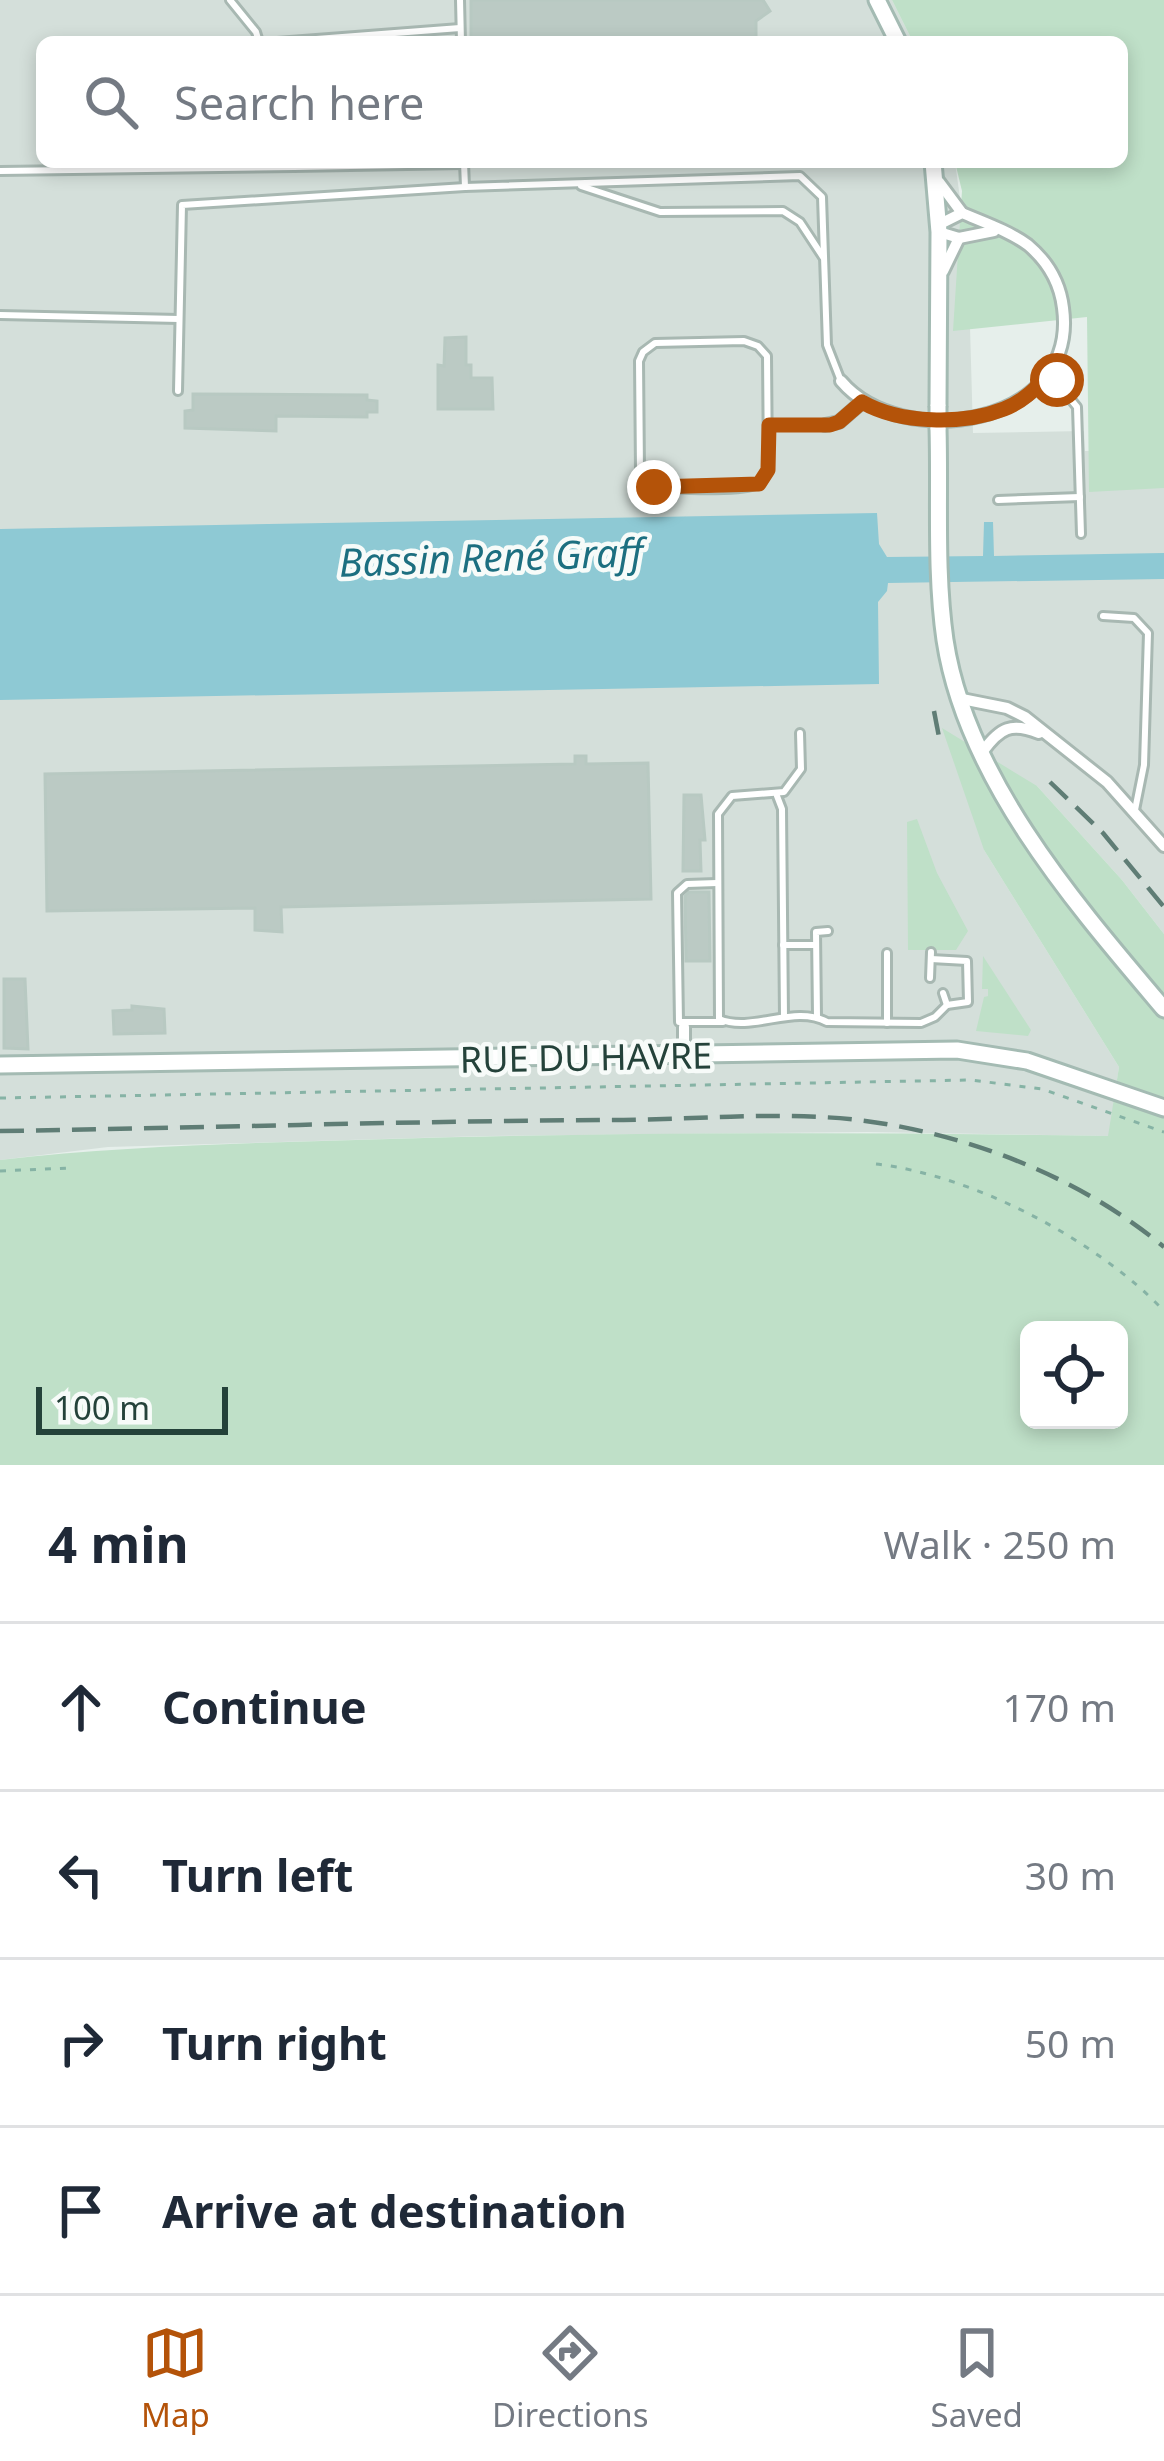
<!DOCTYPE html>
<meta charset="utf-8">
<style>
:root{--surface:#fff;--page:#f2f2f3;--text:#1f2937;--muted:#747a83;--line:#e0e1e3;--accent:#b45309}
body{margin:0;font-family:"Noto Sans",sans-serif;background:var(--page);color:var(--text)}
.controls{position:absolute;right:36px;bottom:36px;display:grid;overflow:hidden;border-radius:18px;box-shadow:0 6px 18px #0003}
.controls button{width:108px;height:108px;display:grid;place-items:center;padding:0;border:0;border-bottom:3px solid var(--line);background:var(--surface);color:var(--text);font:60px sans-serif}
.scale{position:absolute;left:36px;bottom:30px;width:192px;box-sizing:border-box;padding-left:12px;border:6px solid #24423a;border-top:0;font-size:33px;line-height:42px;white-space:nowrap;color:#24423a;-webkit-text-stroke:9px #f7fbf9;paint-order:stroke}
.stop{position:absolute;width:36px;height:36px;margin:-27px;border:9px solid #b45309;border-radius:50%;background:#fff}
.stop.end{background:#b45309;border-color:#fff;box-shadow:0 3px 12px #0008}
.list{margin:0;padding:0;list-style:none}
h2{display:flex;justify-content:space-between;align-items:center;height:156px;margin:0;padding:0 48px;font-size:51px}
h2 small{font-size:39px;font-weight:400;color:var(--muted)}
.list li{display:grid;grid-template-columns:78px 1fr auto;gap:36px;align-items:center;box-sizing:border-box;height:168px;padding:0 48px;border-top:3px solid var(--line)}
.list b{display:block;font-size:45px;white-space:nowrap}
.list em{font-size:39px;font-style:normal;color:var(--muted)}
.icon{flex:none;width:66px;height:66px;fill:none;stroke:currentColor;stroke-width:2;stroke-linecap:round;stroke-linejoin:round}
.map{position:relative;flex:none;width:1164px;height:1465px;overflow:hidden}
.search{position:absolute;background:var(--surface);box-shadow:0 6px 18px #0003;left:36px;right:36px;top:36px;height:132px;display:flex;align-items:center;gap:30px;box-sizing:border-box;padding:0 42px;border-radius:18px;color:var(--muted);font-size:45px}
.sheet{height:828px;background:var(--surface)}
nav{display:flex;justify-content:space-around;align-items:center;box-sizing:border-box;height:168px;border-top:3px solid var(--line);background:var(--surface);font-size:33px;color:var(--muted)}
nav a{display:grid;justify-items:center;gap:6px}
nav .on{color:var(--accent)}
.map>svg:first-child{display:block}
.built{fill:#d4dfda}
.green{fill:#bfe0c8;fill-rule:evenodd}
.water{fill:#8ec9d4}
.building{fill:#bbcac4;stroke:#b8c9c2;stroke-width:3}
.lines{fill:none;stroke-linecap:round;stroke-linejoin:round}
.service-casing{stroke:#a8b8b2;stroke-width:12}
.minor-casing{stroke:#a8b8b2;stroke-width:16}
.secondary-casing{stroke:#a4bbb3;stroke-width:21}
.path{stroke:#86b3a5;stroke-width:3;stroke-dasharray:6 9;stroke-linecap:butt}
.service{stroke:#fff;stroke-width:6}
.minor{stroke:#fff;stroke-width:10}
.secondary{stroke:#fff;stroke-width:15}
.rail{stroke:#5f7d75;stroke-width:4.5;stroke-dasharray:24 12;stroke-linecap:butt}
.secondary-bridge-casing{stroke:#a4bbb3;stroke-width:21;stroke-linecap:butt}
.secondary-bridge{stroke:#fff;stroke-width:15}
.route{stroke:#b45309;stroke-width:15}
.labels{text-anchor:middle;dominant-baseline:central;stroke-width:9;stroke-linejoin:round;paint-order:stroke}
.street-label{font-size:36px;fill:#24423a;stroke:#f7fbf9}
.water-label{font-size:39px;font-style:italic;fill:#1c6f80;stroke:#f7fbf9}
</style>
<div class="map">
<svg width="1164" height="1465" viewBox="0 0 1164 1465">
<rect width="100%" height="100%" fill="#e6efeb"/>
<path class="built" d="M0,0H892L913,42H42V162H955L968,256L973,433L1084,431L1085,451L1164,450V934L1122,880L1037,786L984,850L1119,1067L1109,1136L868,1132L485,1136L108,1147L0,1160Z"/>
<g class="green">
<path d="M892,0H1164V488L1089,492L1087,317L953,331L962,191L955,162H1122V42H913Z"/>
<path d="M942,728L1037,786L1122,880L1164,934V1465H0V1160C130,1145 260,1143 390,1139C630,1132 869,1132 1108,1136L1119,1067L984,850ZM1029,1330H1119V1420H1029Z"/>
<path d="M917,819L937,873L968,931L956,950H908L907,822Z"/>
<path d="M983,956L1031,1030L1028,1036L976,1031L984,997L988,996V989H982Z"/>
</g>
<path class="water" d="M877,513L879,544L887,557L983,556L984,522H993L994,556L1164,553V579L888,583L887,591L878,602L879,684L0,700V529Z"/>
<g class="building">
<path d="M471,0H763L770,11L756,21V42H471Z"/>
<path d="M466,337V365H471V378H492L493,409H438V365L444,366L445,338Z"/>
<path d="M193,394L367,395V400L377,401V412H367V417L276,416V431L185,428V411L193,410Z"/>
<path d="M575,756H586V764L648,763L651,899L281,907L282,932L255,930V908L47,911L45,774L575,764Z"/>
<path d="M684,795H701L705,840H700L701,871H683Z"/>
<path d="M689,892H709L710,961H686L685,896Z"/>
<path d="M4,979H25L28,1049L4,1048Z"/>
<path d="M132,1006L164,1009L165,1033L114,1034L113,1011L132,1010Z"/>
</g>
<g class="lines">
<g class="service-casing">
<g id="service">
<path d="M230,0L256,32L259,42"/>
<path d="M460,0L461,42"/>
<path d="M277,42L460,28"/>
<path d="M292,162L294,167L464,164"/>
<path d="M464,162L465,187"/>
<path d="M0,171L294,167"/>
<path d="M581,186L660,212L783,211L800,222L823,257"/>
<path d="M0,315L179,319"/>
<path d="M744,341L758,346L767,356L768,470C764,479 764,481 755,485C738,491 662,491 646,483L640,472L639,361L643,352L655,343Z"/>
<path d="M1050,374L1077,407L1081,534"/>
<path d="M178,391L182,205L465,187L800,176L822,197L827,345L841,381"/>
<path d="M769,425H825"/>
<path d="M998,500L1080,497"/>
<path d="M1103,616L1134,618L1148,633L1144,765L1135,810"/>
<path d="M800,733L801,769L784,792L732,796L718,814L719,1019C753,1033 794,1004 827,1022L921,1023L935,1017L947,1005L968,1002L967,961L931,959"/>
<path d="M777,796L782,809L784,1017"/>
<path d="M717,883L687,884L677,893L679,1022H723"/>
<path d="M783,945H816"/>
<path d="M887,953V1023"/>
<path d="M930,978L931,952"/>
<path d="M943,993L947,1005"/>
<path d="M817,1017L816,932L828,931"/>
</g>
</g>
<g class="minor-casing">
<g id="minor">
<path d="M939,182L962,213"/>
<path d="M939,232L959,238L994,231"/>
<path d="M943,271L959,238"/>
<path d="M841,381C902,453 1079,426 1063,308C1060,283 1047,261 1028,245C1009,231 983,222 962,213L938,225"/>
<path d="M825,425L839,422L862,402"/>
<path d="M962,699L1007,708L1025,717L1107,782L1164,846"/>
<path d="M983,751C1000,728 1011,722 1039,733"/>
<path d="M684,1055V1027"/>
</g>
</g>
<g class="secondary-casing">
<g id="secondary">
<path d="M877,0L898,42"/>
<path d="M933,162L939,232L938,406"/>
<path d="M938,428C940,497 935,571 945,640C966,779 1076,905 1164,1009"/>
<path d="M0,1065L957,1050L1027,1061L1164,1108"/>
</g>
</g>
<g class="path">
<path d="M0,1098L971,1080L1042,1089L1164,1132"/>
<path d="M876,1164C973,1175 1097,1240 1164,1311"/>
<path d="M0,1171L69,1168"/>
</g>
<use href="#service" class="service"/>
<use href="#minor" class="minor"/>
<use href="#secondary" class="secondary"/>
<g class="rail">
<path d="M934,711L939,737"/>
<path d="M1050,782L1103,833L1164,907"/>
<path d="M0,1131C203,1128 407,1121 610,1120C703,1120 800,1108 892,1125C990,1143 1087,1183 1164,1247"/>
</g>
<g class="secondary-bridge-casing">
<path id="secondary-bridge" d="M938,406V428"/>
</g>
<use href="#secondary-bridge" class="secondary-bridge"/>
</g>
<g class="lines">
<path class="route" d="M654,487L759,484L768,470L769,425H830L839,422L862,402C900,424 963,425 1004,409C1023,402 1036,388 1050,374L1057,380"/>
</g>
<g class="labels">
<g class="street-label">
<text transform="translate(586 1057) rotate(-1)">RUE DU HAVRE</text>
</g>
<g class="water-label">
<text transform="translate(491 556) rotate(-2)">Bassin René Graff</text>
</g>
</g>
</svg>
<div class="controls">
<button><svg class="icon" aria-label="locate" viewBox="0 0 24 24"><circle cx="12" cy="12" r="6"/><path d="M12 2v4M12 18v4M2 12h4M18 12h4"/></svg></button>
</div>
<div class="scale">100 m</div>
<div class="stop" style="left:1057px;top:380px"></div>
<div class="stop end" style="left:654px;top:487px"></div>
<div class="search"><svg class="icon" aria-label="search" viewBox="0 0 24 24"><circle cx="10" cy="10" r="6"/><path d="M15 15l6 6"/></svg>Search here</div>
</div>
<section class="sheet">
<h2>4 min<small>Walk · 250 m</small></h2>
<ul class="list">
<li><svg class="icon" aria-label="ahead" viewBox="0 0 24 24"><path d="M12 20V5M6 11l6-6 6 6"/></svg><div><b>Continue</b></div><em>170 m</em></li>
<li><svg class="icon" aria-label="left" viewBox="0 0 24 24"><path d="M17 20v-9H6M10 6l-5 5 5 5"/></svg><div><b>Turn left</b></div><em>30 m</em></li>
<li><svg class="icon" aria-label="right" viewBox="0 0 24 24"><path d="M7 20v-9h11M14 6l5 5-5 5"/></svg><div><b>Turn right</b></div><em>50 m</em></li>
<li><svg class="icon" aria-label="arrive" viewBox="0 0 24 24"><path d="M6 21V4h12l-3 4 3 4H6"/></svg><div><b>Arrive at destination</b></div></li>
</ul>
</section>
<nav>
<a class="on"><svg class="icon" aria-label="map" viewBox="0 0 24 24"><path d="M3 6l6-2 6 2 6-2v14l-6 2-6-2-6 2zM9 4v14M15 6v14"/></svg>Map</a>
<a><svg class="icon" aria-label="directions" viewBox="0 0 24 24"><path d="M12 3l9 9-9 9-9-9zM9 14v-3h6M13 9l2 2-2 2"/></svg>Directions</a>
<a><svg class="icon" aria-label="saved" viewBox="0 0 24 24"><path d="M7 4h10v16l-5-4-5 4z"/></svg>Saved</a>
</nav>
